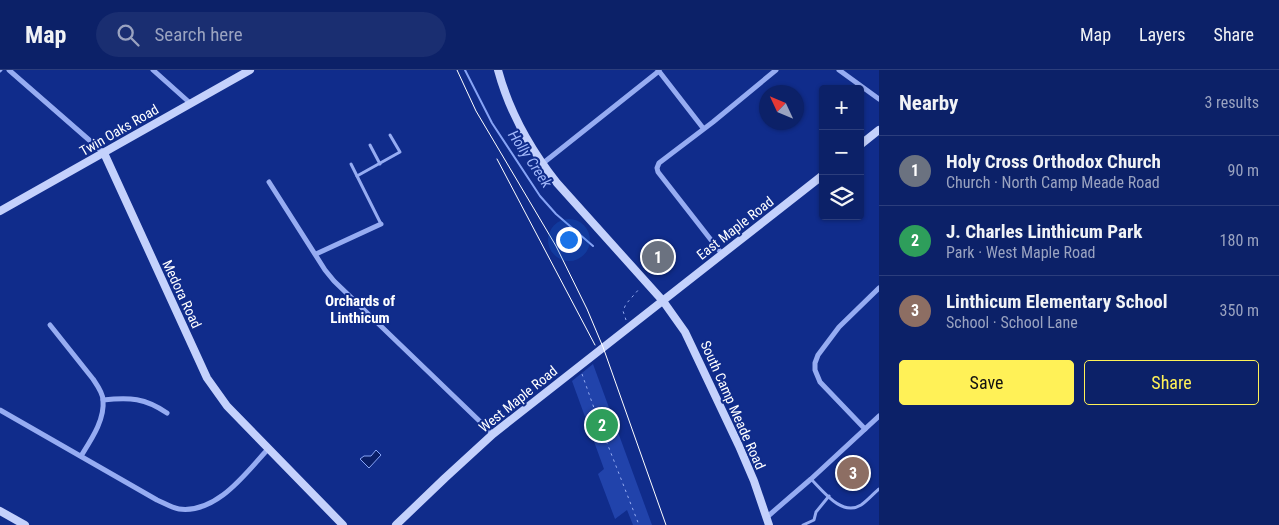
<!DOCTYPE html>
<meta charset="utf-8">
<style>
:root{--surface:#0c2168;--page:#1a2e71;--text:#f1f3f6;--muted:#9aa3c0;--line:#2c3e7c;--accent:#fff157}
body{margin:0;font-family:"Roboto Condensed",sans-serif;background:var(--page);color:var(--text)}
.controls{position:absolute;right:15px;top:15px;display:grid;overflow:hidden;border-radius:5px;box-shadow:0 1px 4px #0004}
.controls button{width:45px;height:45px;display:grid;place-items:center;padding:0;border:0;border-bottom:1px solid var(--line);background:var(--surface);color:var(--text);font:25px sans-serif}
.compass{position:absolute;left:759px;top:15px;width:45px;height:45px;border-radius:50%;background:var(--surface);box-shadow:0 1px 4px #0004;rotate:314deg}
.you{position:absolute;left:568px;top:169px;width:18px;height:18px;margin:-12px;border:4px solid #fff;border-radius:50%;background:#1a73e8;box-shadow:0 0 0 8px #1a73e833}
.badge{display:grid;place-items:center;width:32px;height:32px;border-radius:50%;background:var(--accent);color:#fff;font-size:16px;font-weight:700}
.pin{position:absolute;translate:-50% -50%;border:2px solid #fff;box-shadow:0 1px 5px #0006}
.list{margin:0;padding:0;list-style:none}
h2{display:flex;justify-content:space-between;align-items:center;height:65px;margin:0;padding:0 20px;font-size:21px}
h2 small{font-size:16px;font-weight:400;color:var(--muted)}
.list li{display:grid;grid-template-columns:32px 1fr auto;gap:15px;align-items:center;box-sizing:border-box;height:70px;padding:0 20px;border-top:1px solid var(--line)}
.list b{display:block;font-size:19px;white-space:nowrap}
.list p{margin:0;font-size:16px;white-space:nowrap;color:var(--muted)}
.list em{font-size:16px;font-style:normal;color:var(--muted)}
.actions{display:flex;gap:10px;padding:15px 20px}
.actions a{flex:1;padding:11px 0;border:1px solid var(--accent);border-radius:5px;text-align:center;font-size:18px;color:var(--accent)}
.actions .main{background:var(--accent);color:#111}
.icon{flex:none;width:28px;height:28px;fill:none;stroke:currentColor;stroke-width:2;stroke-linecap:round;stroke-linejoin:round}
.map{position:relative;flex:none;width:879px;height:455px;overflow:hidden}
header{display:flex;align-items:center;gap:30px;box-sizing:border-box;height:70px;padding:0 25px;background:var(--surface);border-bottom:1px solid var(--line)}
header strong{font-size:24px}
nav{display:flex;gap:28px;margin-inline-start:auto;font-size:18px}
.search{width:350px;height:45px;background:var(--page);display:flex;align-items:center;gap:12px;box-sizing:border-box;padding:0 18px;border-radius:28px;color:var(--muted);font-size:19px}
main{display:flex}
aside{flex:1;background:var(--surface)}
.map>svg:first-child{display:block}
.green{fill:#2143ab}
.water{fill:#091e67;stroke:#87a4f6}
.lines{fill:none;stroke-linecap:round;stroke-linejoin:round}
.stream{stroke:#87a4f6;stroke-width:2}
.path{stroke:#96acf2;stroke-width:1;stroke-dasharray:2.5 4;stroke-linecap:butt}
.lane{stroke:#96acf2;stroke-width:3}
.street{stroke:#96acf2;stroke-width:5}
.secondary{stroke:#c4d1fc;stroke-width:8}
.tram{stroke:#fff;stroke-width:1}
.labels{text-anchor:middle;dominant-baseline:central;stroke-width:4;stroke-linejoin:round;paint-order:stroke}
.street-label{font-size:14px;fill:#fff;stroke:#102c8b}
.water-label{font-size:15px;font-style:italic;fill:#a1b7fa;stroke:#102c8b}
.neighbourhood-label{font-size:15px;font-weight:bold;fill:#fff;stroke:#102c8b}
</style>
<header>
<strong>Map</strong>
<div class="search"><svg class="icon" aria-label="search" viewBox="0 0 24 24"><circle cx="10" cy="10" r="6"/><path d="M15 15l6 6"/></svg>Search here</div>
<nav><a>Map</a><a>Layers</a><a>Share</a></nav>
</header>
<main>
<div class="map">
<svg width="879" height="455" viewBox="0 0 879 455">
<rect width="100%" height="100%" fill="#102c8b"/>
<path class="green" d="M593,294L652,455H633L627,440L615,449L598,404L604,399L572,311Z"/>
<path class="water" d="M376,380L381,385L369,398L360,389L364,386H371Z"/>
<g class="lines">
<path class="stream" d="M465,0L492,53L540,126L556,144L593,176"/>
<g class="path">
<path d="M626,250L623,241L626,234L640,218"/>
<path d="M582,304L600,355L639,455"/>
</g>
<g class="lane">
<path d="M0,1L1,0"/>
<path d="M370,75L380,94"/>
<path d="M351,94L381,154"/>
<path d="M357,106L400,82L390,65"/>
<path d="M811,409C823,421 842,447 861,435C867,431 873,424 879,419"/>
<path d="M803,455L814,450L816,442L829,426"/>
</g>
<g class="street">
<path d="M9,0L104,83"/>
<path d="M153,0L190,33"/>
<path d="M658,0L703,58"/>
<path d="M839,0L879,29"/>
<path d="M542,94L659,1"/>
<path d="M269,112L325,200L334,211L493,364"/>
<path d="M316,184L381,154"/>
<path d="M722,184L658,102L657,98L659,93L713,52L776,0"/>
<path d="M50,255L93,309C97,315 103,323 103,330C105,350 91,370 81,386"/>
<path d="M103,330C130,327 145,328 167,343"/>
<path d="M0,340L157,430C164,433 172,438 179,439C217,444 246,403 268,379"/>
<path d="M865,359L820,312L815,300V293L818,285L839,257L879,218"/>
<path d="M767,447L811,409L879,346"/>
</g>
<g class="secondary">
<path d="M498,0C509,41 531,80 557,113L663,231L685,262L739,376L754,411L769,455"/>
<path d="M860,75L879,60"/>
<path d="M104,83L207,308L227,336L343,455"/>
<path d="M0,141L250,0"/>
<path d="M0,441L25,455"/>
<path d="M396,455L445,408L493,364L823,105"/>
</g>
<g class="tram">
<path d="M457,0L476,41L556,176L587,239L603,277L666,455"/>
<path d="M497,89L595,275"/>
</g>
</g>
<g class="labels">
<g class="street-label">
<text transform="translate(119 60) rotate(-30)">Twin Oaks Road</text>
<text transform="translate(735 158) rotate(-38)">East Maple Road</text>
<text transform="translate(182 224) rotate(65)">Medora Road</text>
<text transform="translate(518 329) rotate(-39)">West Maple Road</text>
<text transform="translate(733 335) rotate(66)">South Camp Meade Road</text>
</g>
<g class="water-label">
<text transform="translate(530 89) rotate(56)">Holly Creek</text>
</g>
<g class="neighbourhood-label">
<text x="360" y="231">Orchards of<tspan x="360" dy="17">Linthicum</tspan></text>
</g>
</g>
</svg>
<div class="controls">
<button>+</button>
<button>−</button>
<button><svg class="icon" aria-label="layers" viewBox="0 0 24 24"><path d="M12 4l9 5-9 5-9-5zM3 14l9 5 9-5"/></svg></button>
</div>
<svg class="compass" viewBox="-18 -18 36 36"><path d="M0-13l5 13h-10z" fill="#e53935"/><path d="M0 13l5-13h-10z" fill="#9aa3c0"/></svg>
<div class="you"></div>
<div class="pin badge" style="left:658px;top:187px;background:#6b7280">1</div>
<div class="pin badge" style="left:602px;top:355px;background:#2e9e5b">2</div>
<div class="pin badge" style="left:853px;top:403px;background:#8d6e63">3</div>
</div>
<aside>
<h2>Nearby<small>3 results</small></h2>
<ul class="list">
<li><span class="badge" style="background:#6b7280">1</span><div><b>Holy Cross Orthodox Church</b><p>Church · North Camp Meade Road</p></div><em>90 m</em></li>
<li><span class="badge" style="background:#2e9e5b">2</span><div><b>J. Charles Linthicum Park</b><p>Park · West Maple Road</p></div><em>180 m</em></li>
<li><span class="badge" style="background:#8d6e63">3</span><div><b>Linthicum Elementary School</b><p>School · School Lane</p></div><em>350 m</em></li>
</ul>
<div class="actions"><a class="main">Save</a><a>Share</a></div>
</aside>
</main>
